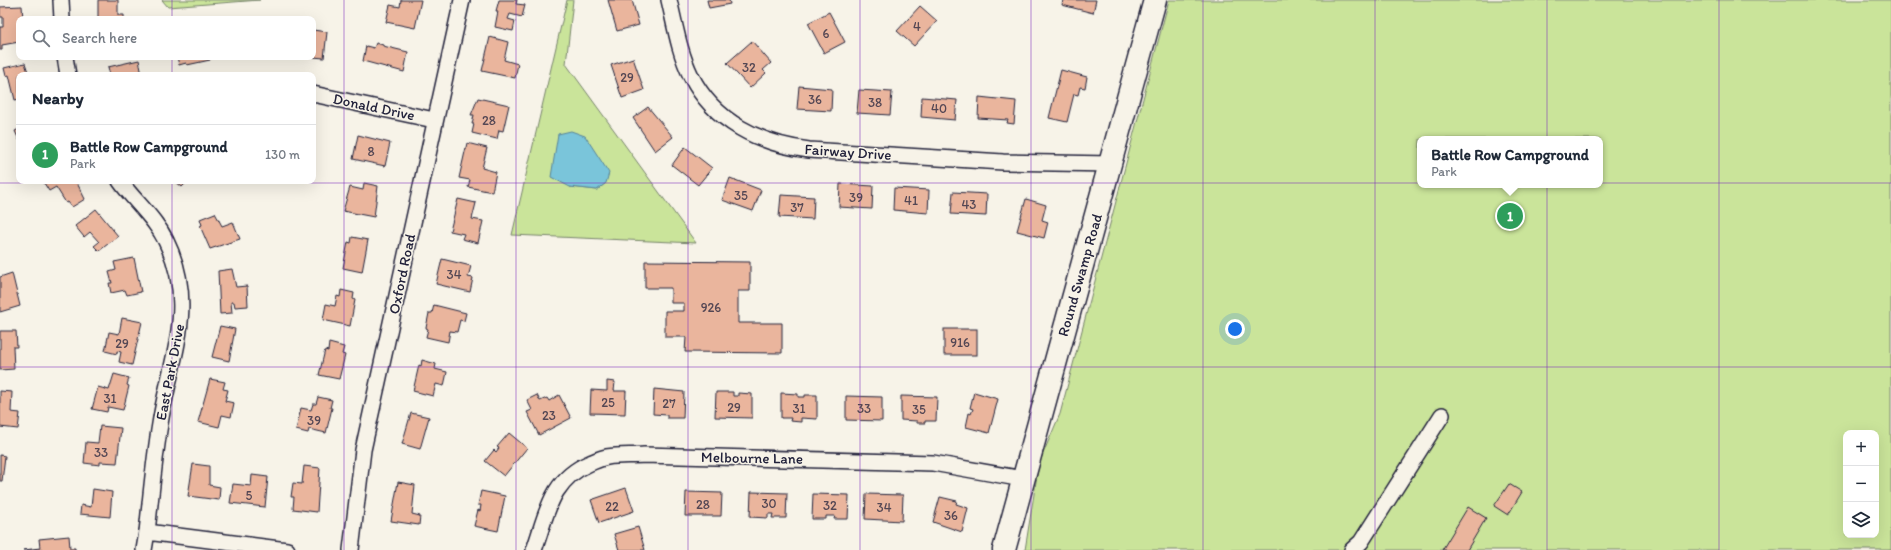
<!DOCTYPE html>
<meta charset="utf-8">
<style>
:root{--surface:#fff;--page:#f2f2f3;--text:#1f2937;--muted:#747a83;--line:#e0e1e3;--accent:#ea580c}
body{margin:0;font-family:Itim,sans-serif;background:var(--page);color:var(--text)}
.controls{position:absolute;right:12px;bottom:12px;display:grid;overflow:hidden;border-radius:8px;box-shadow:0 4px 16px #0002}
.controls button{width:36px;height:36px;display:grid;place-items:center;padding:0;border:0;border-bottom:1px solid var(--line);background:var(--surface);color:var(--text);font:20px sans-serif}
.you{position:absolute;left:1235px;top:329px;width:14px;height:14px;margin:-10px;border:3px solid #fff;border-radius:50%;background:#1a73e8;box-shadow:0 0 0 6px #1a73e833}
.badge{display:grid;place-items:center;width:26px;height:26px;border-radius:50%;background:var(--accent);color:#fff;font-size:13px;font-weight:700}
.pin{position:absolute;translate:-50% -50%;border:2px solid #fff;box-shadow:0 1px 4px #0006}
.popup{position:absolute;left:1417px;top:136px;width:186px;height:52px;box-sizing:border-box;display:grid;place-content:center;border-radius:8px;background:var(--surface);filter:drop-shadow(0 1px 3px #0005);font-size:13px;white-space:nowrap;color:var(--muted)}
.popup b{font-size:15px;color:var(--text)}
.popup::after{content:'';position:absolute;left:50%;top:100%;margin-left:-8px;border:8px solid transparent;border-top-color:var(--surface)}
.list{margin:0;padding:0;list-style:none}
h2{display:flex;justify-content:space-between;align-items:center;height:52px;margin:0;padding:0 16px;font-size:17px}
h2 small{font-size:13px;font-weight:400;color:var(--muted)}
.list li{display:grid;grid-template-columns:26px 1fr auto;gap:12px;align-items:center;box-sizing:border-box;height:60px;padding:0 16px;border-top:1px solid var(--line)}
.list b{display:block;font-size:15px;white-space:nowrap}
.list p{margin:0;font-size:13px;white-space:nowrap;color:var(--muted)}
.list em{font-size:13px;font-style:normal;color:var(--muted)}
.icon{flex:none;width:22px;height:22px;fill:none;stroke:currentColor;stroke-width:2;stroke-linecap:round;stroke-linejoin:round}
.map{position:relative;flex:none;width:1891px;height:550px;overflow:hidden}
.search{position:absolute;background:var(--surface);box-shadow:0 4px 16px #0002;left:16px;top:16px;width:300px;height:44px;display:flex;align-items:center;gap:10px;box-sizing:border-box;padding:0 14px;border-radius:8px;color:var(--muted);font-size:15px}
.panel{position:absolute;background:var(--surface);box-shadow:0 4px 16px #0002;left:16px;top:72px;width:300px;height:112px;border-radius:8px}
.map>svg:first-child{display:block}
.green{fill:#cae49a;stroke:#76836a;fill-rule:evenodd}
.water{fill:#7ac5da;stroke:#57849a}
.building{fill:#eab59d;stroke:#22223b}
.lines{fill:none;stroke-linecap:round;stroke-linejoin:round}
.street-casing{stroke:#22223b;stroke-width:18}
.secondary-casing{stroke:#22223b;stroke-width:25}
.street{stroke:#f7f3e8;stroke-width:15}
.secondary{stroke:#f7f3e8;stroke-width:22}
.grid{fill:none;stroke:#7b2cbf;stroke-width:1;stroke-opacity:0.55}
.labels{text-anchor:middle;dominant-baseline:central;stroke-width:3;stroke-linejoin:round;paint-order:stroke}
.number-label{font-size:13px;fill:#544754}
.street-label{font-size:15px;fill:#22223b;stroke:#f7f3e8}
</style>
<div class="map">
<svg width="1891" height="550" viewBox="0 0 1891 550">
<rect width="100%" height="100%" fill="#f7f3e8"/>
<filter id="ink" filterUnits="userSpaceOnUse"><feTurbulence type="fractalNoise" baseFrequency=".025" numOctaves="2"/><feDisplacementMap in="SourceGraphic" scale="8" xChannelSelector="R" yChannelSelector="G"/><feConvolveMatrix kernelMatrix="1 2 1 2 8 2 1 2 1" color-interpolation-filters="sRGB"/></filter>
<g filter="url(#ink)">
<g class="green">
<path d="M162,0H260L168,7Z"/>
<path d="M567,0H573L566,64L696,243L512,235ZM606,183L597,190L570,187Z"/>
<path d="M1169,0H1891V550H1025L1039,463L1060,414ZM1420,139H1600V185H1420ZM1846,433H1876V535H1846Z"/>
</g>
<path class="water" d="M571,131L585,136L609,173L606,183L597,190L570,187L551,177L558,134Z"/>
<g class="building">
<path d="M98,0H118V15H124V19H98Z"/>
<path d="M401,0H421L415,28L386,22L390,5L400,7Z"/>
<path d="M499,0H517L516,4L525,5L522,17L510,14L508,19L515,21L513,31L495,27L498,11H496Z"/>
<path d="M608,0H632L639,25L617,31Z"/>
<path d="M707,0H729L730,4L709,8Z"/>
<path d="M1063,0H1096L1093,13L1062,5Z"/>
<path d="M22,6L23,19H19V42L2,45V50H0V27H3V17H0V7Z"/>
<path d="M920,6L937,21L914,46L897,31Z"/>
<path d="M829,12L845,42L824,53L808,23Z"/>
<path d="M313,30L327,32L324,58L313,57Z"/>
<path d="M490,37L508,42L504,60L518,64L515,78L482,71Z"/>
<path d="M752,41L771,63L763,70L766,73L750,88L727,63Z"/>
<path d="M376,43L383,45V46L408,52L404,72L363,61L366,46L374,48Z"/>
<path d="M177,57H210V60L187,65L186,63L179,65Z"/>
<path d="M633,58L644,90L622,98L611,65Z"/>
<path d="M139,60L142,75H110L108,67Z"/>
<path d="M25,63L29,75H19V99L15,100L9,75L6,76L4,68Z"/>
<path d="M1061,70L1087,77L1085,88L1080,87L1078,95L1074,94L1067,122L1049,118Z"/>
<path d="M799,86L832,89L831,111L797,109Z"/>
<path d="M859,90L892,92L890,115L857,113Z"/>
<path d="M922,97L957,100L955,120L921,117Z"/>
<path d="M979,97L1016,101L1014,124L1007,123L1008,120L978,118Z"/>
<path d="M478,98L509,105L503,131L499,130L497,139L472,133L474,124H472L474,115H471Z"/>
<path d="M648,107L673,137L655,151L633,118Z"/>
<path d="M19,129V140L15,131Z"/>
<path d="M358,135L390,143L385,166L353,159Z"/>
<path d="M467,143L487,148L482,168L496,172L492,192L468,187L470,180L459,178Z"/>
<path d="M685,147L712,168L698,185L672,165Z"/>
<path d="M730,178L761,190L753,211L722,200Z"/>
<path d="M48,181H76L85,199L72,207L68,202L66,203L56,187L49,191L44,183Z"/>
<path d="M175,181H188L182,187Z"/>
<path d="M364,183L378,186L374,217L343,211L350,187L363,190Z"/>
<path d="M840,184L873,186L872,209L839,207Z"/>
<path d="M894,188L929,190L928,213L893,210Z"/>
<path d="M953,192L987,194L986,216L951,214Z"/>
<path d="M781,195L814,197L813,219L779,217Z"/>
<path d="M458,199L476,203L472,219L483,221L478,243L462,239L464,234L450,231Z"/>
<path d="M1026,199L1046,205L1042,220L1048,222L1044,238L1017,231Z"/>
<path d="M96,209L118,236L99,251L94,246L99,242L90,232L84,237L75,226Z"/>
<path d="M215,213L222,226L233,222L240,239L210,249L200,226L202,225L200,219Z"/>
<path d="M352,237L368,240L362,272L343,268L348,242L351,243Z"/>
<path d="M134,258L141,292L127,295L125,290L111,293L109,283H112L109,272L116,270L114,262Z"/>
<path d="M442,259L471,266L468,277L473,278L470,292L436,284Z"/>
<path d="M645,261L750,262V291H738V323H782V353L685,352L686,337H665V311H684V303H671V288H645Z"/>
<path d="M232,269L236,287L247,286L248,306L235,307L234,302H231L232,313L220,314L218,271Z"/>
<path d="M12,273L20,306L0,312V277Z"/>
<path d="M341,290L354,293L353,299L355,300L350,326L323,320L326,304L335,306L337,296L340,297Z"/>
<path d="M434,305L466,313L464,321L460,320L457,332L450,331L448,342L426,337L428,329L426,328L429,313H432Z"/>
<path d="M122,318L142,322L132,365L119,362L121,352L117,351V354L105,351L109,332L119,334Z"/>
<path d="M220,326L235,329L229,361L212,357Z"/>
<rect x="944" y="329" width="33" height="26"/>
<path d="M0,331H16L17,347H13L14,369L0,370Z"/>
<path d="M329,343L344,347L342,354L345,355L339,379L319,375L325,350L328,351Z"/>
<path d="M422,360L436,364L435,369L447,372L444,386L436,384L433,396L413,391L419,365L421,366Z"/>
<path d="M114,374L129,378L127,385L129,386L123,410L108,407L107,412L92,409L98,387L109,390Z"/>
<path d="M210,379L225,382L223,389L228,390L225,401L234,403L231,417L222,415L219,427L198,422Z"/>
<path d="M607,381L615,382L614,391H626L625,414L590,413L591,390L607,391Z"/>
<path d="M654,389L684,392L683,418H667V415L653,414Z"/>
<path d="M0,391L12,392L11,412L20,413L18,429L0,427Z"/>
<path d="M716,392H733V396H738V393L752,394V418L715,417Z"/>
<path d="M974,392L998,399L989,433L966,427L969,413L971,414L973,409L970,408Z"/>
<path d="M781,393L798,394V397H805V395H817V419L801,418V422L790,421L791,418H781Z"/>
<path d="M537,395L540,401L547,398L549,401L559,395L571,418L539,435L527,412L532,410L527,400Z"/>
<path d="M846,396L882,397V421L846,420Z"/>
<path d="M901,396L937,397L936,421H925V423H917V421L901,420Z"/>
<path d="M318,397L332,400L330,408H332L326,433L309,429L308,433L296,430L301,408L311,410L313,404H316Z"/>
<path d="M411,413L429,417L420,449L402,444Z"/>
<path d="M100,426L121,428L117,463L100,462V465L84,463L86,442L98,443Z"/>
<path d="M509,433L527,448L504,476L485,461L494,450L496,452L499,448L497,447Z"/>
<path d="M0,455L5,456L2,481H0Z"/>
<path d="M193,464L209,466V485L220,487L219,500L188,496Z"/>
<path d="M304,466L320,468L317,512L293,509L294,497H291L293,483L302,484Z"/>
<path d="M252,475L268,477L265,507L230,503L233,484L251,486Z"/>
<path d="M398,482L415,485L412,514L420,516L419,525L391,521Z"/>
<path d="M1509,484L1522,492L1508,515L1494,506Z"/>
<path d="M626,488L634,511L599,523L591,500Z"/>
<path d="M93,489L112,492L110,517L80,514L81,505L91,507Z"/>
<path d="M481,491L505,496L498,531L474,526L478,510L480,511L481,505H478Z"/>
<path d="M686,492L722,493L721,516H685Z"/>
<path d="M751,492L787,493L786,518H772L773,514H768V518L750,517Z"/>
<path d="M813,494L849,495L848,519H834L835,516H826V519H812Z"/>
<path d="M866,494L903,495L902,521L865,519Z"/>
<path d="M940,497L957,501L956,504L968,508L962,532L933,522Z"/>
<path d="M1468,507L1486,518L1467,550H1442Z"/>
<path d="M638,527L645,550H619L614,534Z"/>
<path d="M69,536L70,548H75V550H24L40,548L39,539Z"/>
</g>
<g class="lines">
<g class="street-casing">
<g id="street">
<path d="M61,0L62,19"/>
<path d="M669,0C675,25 679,52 691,76C714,122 760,144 809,150L1003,162L1112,164"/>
<path d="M65,57L68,75"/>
<path d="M313,94L434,120"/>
<path d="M120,181C135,202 155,218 166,241C198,306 170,359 160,424C154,460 151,496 147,532L144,550"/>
<path d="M147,532L287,550"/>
<path d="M351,550L363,450L462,0"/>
<path d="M534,550C547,514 550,480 590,463C595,461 601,458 607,457C619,455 632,456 644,455L933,463L1023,479"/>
<path d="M1352,550L1361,542L1442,415"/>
</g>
</g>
<g class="secondary-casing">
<path id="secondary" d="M1004,550L1155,0"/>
</g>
<use href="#street" class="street"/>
<use href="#secondary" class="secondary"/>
</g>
</g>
<path class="grid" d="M172,0V19M344,0V550M516,0V550M688,0V550M860,0V550M1031,0V550M1203,0V550M1375,0V550M1547,0V550M1719,0V550M172,57V75M172,181V550M0,183H1891M0,367H1891"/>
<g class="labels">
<g class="number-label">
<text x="917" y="26">4</text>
<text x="826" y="33">6</text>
<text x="749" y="67">32</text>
<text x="627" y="77">29</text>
<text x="815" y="99">36</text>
<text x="875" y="102">38</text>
<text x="939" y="108">40</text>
<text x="489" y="120">28</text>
<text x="371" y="151">8</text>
<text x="741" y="195">35</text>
<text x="856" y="197">39</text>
<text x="911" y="200">41</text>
<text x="969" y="204">43</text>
<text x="797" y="207">37</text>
<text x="454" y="274">34</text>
<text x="711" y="307">926</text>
<text x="960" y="342">916</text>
<text x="122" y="343">29</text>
<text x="110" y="398">31</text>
<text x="608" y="402">25</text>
<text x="669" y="403">27</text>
<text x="734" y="407">29</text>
<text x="799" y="408">31</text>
<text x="864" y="408">33</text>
<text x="919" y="409">35</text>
<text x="549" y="415">23</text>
<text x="314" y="420">39</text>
<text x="101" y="452">33</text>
<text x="249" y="495">5</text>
<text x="769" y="503">30</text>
<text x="703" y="504">28</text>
<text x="830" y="505">32</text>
<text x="612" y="506">22</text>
<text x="884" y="507">34</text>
<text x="951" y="515">36</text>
</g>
<g class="street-label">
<text transform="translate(374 107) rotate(12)">Donald Drive</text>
<text transform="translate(848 152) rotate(4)">Fairway Drive</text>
<text transform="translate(402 274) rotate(-78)">Oxford Road</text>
<text transform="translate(1080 275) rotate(-74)">Round Swamp Road</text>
<text transform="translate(170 372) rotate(-79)">East Park Drive</text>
<text transform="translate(752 458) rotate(1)">Melbourne Lane</text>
</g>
</g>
</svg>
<div class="controls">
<button>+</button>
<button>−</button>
<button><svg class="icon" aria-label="layers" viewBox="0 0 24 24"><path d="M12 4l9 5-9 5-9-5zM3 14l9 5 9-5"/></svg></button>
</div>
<div class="you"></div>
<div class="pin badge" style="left:1510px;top:216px;background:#2e9e5b">1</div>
<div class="popup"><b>Battle Row Campground</b>Park</div>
<div class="search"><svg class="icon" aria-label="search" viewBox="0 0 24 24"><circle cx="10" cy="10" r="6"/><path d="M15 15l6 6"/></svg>Search here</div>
<section class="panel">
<h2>Nearby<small></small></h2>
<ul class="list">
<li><span class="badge" style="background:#2e9e5b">1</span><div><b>Battle Row Campground</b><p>Park</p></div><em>130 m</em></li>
</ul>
</section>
</div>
